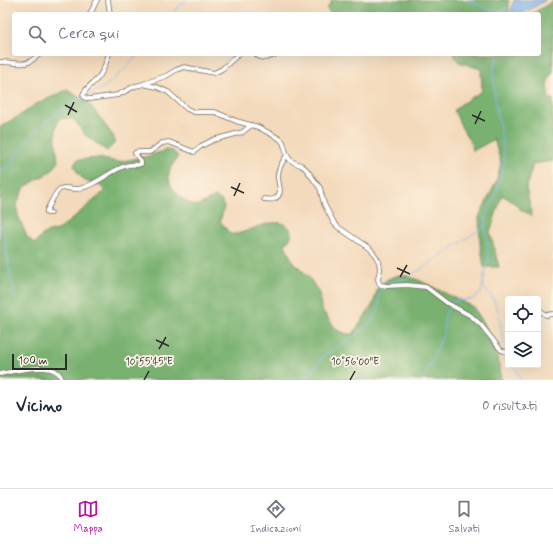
<!DOCTYPE html>
<html lang="it">
<meta charset="utf-8">
<style>
:root{--surface:#fff;--page:#f2f2f3;--text:#1f2937;--muted:#747a83;--line:#e0e1e3;--accent:#b5179e}
body{margin:0;font-family:Mynerve,sans-serif;background:var(--page);color:var(--text)}
.controls{position:absolute;right:12px;bottom:12px;display:grid;overflow:hidden;border-radius:4px;box-shadow:0 4px 16px #0002}
.controls button{width:36px;height:36px;display:grid;place-items:center;padding:0;border:0;border-bottom:1px solid var(--line);background:var(--surface);color:var(--text);font:20px sans-serif}
.scale{position:absolute;left:12px;bottom:10px;width:55px;box-sizing:border-box;padding-left:4px;border:2px solid #2b2b2b;border-top:0;font-size:11px;line-height:14px;white-space:nowrap;color:#2b2b2b;-webkit-text-stroke:3px #fcf5e5;paint-order:stroke}
.list{margin:0;padding:0;list-style:none}
h2{display:flex;justify-content:space-between;align-items:center;height:52px;margin:0;padding:0 16px;font-size:17px}
h2 small{font-size:13px;font-weight:400;color:var(--muted)}
.icon{flex:none;width:22px;height:22px;fill:none;stroke:currentColor;stroke-width:2;stroke-linecap:round;stroke-linejoin:round}
.map{position:relative;flex:none;width:553px;height:380px;overflow:hidden}
.search{position:absolute;background:var(--surface);box-shadow:0 4px 16px #0002;left:12px;right:12px;top:12px;height:44px;display:flex;align-items:center;gap:10px;box-sizing:border-box;padding:0 14px;border-radius:4px;color:var(--muted);font-size:15px}
.sheet{height:108px;background:var(--surface)}
nav{display:flex;justify-content:space-around;align-items:center;box-sizing:border-box;height:56px;border-top:1px solid var(--line);background:var(--surface);font-size:11px;color:var(--muted)}
nav a{display:grid;justify-items:center;gap:2px}
nav .on{color:var(--accent)}
.map>svg:first-child{display:block}
.forest{fill:#78b16f;stroke:#526e4d}
.water{fill:#85b6f1;stroke:#58708e}
.lines{fill:none;stroke-linecap:round;stroke-linejoin:round}
.stream{stroke:#85b6f1;stroke-width:1}
.minor-casing{stroke:#71685e;stroke-width:5.5}
.minor{stroke:#fff;stroke-width:4}
.ticks{fill:none;stroke:#2b2b2b;stroke-width:1.5}
.ticks-label{font-size:10px;text-anchor:middle;fill:#2b2b2b;stroke:#fcf5e5;stroke-width:3.5;stroke-linejoin:round;paint-order:stroke}
</style>
<div class="map">
<svg width="553" height="380" viewBox="0 0 553 380">
<rect width="100%" height="100%" fill="#fcf5e5"/>
<filter id="ink" filterUnits="userSpaceOnUse"><feTurbulence type="fractalNoise" baseFrequency=".025" numOctaves="2"/><feDisplacementMap in="SourceGraphic" scale="8" xChannelSelector="R" yChannelSelector="G"/><feConvolveMatrix kernelMatrix="1 2 1 2 8 2 1 2 1" color-interpolation-filters="sRGB"/></filter>
<filter id="wash" filterUnits="userSpaceOnUse"><feTurbulence type="fractalNoise" baseFrequency=".012" numOctaves="4" result="noise"/><feDisplacementMap in="SourceGraphic" scale="16" xChannelSelector="R" yChannelSelector="G"/><feGaussianBlur stdDeviation="0.9" result="paint"/><feColorMatrix in="noise" values="0 0 0 0 0 0 0 0 0 0 0 0 0 0 0 0 0 1.4 0 .05"/><feComposite in="paint" operator="in"/></filter>
<g filter="url(#wash)">
<rect width="100%" height="100%" fill="#f4dabc"/>
<g class="forest">
<path d="M332,0H493L498,1L499,0H509L508,4L510,14H331L327,9Z"/>
<path d="M553,1V71L547,83L549,99H553V161L533,164L526,188L532,216L520,209L513,202L502,195L490,232L499,267H484L480,243L479,217L496,182L501,163L494,139L473,151L471,143L462,128L454,110L461,104L482,91L481,69L459,62L453,54H539V14H532Z"/>
<path d="M67,90L82,99L91,106L114,137V144L107,151L85,135L74,119L59,118C53,131 57,148 58,163L52,170L48,173L25,187L18,201L17,207L18,215L27,237L34,243H36L43,234L59,229L67,223L105,191L101,186L85,181L78,174L74,165L77,160L97,158L118,162L148,156L166,150L173,151L178,156C175,161 170,168 169,174C167,188 184,203 197,206L215,197L221,200L224,207L220,221L230,234C233,234 237,234 240,233C252,230 281,214 290,229C294,235 289,240 285,245L294,264L299,267L308,276L320,294L321,309L337,330L347,334H353L373,304L378,287L388,279L398,275L407,276L421,281L473,307L484,323L498,358L501,380H0V127L27,111L34,105Z"/>
</g>
<path class="water" d="M514,0H546L521,14H512V7Z"/>
<g class="lines">
<g class="stream">
<path d="M467,0C478,2 489,13 501,11C505,10 509,8 513,6"/>
<path d="M171,14L186,0"/>
<path d="M87,96L103,88L124,70L138,54"/>
<path d="M0,171L10,165L24,145L42,124L72,103L84,97"/>
<path d="M0,225L6,244L10,275L15,298"/>
<path d="M385,285L387,282L406,279L485,226L487,215L496,194L504,160L502,139L495,101L493,72L498,54"/>
<path d="M484,287C487,292 493,297 495,303C502,318 500,336 507,351"/>
<path d="M452,304L454,301L473,299L481,293L486,267L489,262L485,226"/>
<path d="M514,365L521,380"/>
<path d="M299,380L305,377L315,368L324,355L356,335L369,325L379,309V295L383,287"/>
<path d="M424,380V377L443,335L445,314L450,306"/>
</g>
</g>
</g>
<g filter="url(#ink)">
<g class="lines">
<g class="minor-casing">
<g id="minor">
<path d="M108,0L110,14"/>
<path d="M90,14L97,0"/>
<path d="M109,54C106,62 104,71 98,78C93,84 86,87 83,95L85,98L89,99L118,95L135,86L140,85L143,84L157,87L168,92L187,109L194,112H215L236,121L258,127L280,139L283,142L287,155L290,160L295,163L301,165L306,169L320,188L324,204L334,223L338,227L370,249L375,255L379,262L380,269L378,279L379,283L381,285L387,286L407,285L426,287L447,303L471,316L481,325L501,350L506,352L508,351"/>
<path d="M256,54C262,61 269,57 277,54"/>
<path d="M0,62C9,61 21,66 29,62C33,60 37,56 40,54"/>
<path d="M143,84L166,76L176,70L184,67L214,73L222,69L239,54"/>
<path d="M264,199C267,199 271,200 274,199C285,194 277,183 278,175C278,168 283,161 287,155"/>
<path d="M51,213H47V210C50,205 55,192 60,189C67,186 74,191 82,188C96,184 107,174 120,168C123,167 126,165 129,165C134,164 137,166 141,164V162L135,153L137,152H150L162,143L169,142L194,152L201,146L213,140L243,132L251,125"/>
<path d="M538,310H540L546,315L553,314"/>
<path d="M0,374C13,371 39,366 51,369C57,371 61,375 62,380"/>
</g>
</g>
<use href="#minor" class="minor"/>
</g>
</g>
<path class="ticks" d="M65,105L77,112M68,115L74,102M472,115L485,121M475,124L481,111M231,187L244,193M234,196L240,183M397,268L410,274M400,277L407,265M156,340L169,346M159,349L166,337M144,380L149,371M350,380L355,371"/>
<g class="ticks-label">
<text x="149" y="365">10°55'45"E</text>
<text x="355" y="365">10°56'00"E</text>
</g>
</svg>
<div class="controls">
<button><svg class="icon" aria-label="locate" viewBox="0 0 24 24"><circle cx="12" cy="12" r="6"/><path d="M12 2v4M12 18v4M2 12h4M18 12h4"/></svg></button>
<button><svg class="icon" aria-label="layers" viewBox="0 0 24 24"><path d="M12 4l9 5-9 5-9-5zM3 14l9 5 9-5"/></svg></button>
</div>
<div class="scale">100 m</div>
<div class="search"><svg class="icon" aria-label="search" viewBox="0 0 24 24"><circle cx="10" cy="10" r="6"/><path d="M15 15l6 6"/></svg>Cerca qui</div>
</div>
<section class="sheet">
<h2>Vicino<small>0 risultati</small></h2>
<ul class="list">
</ul>
</section>
<nav>
<a class="on"><svg class="icon" aria-label="map" viewBox="0 0 24 24"><path d="M3 6l6-2 6 2 6-2v14l-6 2-6-2-6 2zM9 4v14M15 6v14"/></svg>Mappa</a>
<a><svg class="icon" aria-label="directions" viewBox="0 0 24 24"><path d="M12 3l9 9-9 9-9-9zM9 14v-3h6M13 9l2 2-2 2"/></svg>Indicazioni</a>
<a><svg class="icon" aria-label="saved" viewBox="0 0 24 24"><path d="M7 4h10v16l-5-4-5 4z"/></svg>Salvati</a>
</nav>
